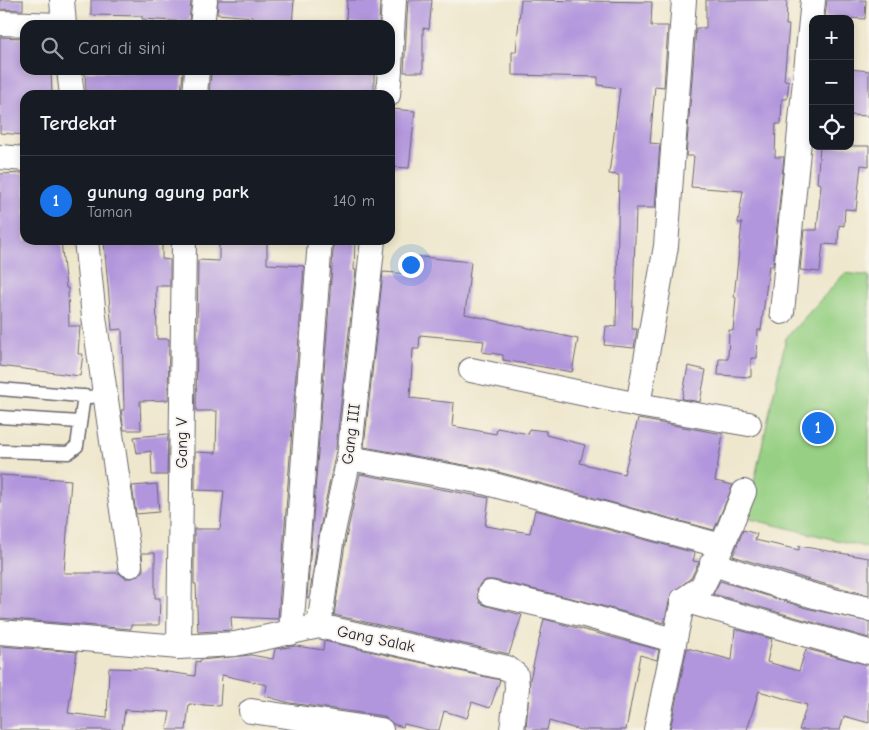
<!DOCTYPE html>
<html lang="id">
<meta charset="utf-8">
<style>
:root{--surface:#171b24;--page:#242831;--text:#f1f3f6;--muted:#9ea1a6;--line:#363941;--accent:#1a73e8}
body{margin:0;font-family:"Comic Neue",sans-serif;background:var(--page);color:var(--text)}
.controls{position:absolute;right:15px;top:15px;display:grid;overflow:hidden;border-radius:10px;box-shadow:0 2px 8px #0003}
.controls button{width:45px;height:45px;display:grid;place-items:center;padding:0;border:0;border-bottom:1px solid var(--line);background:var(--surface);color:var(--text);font:25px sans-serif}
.you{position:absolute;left:410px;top:264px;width:18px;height:18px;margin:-12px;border:4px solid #fff;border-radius:50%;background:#1a73e8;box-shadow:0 0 0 8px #1a73e833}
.badge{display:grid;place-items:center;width:32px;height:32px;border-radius:50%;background:var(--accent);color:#fff;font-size:16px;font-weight:700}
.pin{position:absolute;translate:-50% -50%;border:2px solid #fff;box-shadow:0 1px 5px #0006}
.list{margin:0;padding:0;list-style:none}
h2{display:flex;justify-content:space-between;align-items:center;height:65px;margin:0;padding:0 20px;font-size:21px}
h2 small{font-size:16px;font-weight:400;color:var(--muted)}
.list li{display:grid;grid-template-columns:32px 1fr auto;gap:15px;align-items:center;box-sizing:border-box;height:90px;padding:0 20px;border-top:1px solid var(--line)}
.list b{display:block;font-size:19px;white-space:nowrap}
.list p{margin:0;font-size:16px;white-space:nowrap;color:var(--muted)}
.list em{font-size:16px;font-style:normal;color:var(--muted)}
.icon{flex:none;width:28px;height:28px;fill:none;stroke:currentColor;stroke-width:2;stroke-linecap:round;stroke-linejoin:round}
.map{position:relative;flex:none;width:869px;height:730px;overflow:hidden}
.search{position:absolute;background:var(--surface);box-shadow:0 2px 8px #0003;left:20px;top:20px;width:375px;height:55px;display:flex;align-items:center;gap:12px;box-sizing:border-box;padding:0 18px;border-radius:15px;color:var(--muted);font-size:19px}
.panel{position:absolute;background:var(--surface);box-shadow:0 2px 8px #0003;left:20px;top:90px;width:375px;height:155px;border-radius:15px}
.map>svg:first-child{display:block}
.green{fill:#97d084;stroke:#5c7960}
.building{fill:#b296dd}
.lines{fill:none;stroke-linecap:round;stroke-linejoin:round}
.service-casing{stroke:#6a676e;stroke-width:15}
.minor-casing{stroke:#6a676e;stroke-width:26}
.service{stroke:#fff;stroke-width:12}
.minor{stroke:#fff;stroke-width:24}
.labels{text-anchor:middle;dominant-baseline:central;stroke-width:4;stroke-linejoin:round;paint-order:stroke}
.street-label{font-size:16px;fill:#22223b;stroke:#f7f3e8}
</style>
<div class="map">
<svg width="869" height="730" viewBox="0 0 869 730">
<rect width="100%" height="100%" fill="#f7f3e8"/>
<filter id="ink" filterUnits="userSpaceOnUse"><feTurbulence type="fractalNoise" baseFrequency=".02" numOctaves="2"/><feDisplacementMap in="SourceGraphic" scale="10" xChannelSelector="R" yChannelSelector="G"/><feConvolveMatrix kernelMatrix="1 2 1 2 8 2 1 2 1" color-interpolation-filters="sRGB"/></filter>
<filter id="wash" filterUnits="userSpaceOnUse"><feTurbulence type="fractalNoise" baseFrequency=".0096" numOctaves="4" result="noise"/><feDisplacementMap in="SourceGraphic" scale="20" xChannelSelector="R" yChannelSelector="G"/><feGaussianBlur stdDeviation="1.12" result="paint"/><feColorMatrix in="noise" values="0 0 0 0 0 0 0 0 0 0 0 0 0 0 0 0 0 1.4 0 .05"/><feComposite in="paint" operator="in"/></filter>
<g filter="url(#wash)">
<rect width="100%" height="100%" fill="#efe7cd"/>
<path class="green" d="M845,273L869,276V548L746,518L786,338Z"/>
<g id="blocks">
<g class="building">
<path d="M0,0H23V10L0,9Z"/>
<path d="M91,0H191L189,22L142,19V16L91,15Z"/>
<path d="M218,0H294L292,25H252L253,17L217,14Z"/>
<path d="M347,0H380L379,25L346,23Z"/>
<path d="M408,0H432L429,29L423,28V72H404Z"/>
<path d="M521,0L652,2L651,26H668L664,87L655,86L650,143L660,144L655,208H636L632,329H637L634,348L604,345L606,326L616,327L619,175L609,174L620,88L598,85V77L512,75V52H516Z"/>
<path d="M706,0H787L786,25H789L784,80L789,81L787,99H782L781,124H776L775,157H784L773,266H769L761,330H758L757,358H751V377L718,375L719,359H728L729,330L733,331L736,298L734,297L742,223H738L743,191L691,187L694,156H686L696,28H706Z"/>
<path d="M827,0H866L865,19L825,17Z"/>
<path d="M0,37L23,38L25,70H51L52,95H25V135L0,133Z"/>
<path d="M850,69L869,71V116L850,115Z"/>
<path d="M133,70L183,71L181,95L86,93L85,71L133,72Z"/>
<path d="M297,70H336L335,73L374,74V95H209L211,73L297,74Z"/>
<path d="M391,109L415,111L409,168L390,167Z"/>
<path d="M820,146H869V166L861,165L856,210L845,209L844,226L839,225L838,245L823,244L820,272L800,270L804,230H817L821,184L817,183Z"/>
<path d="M25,173V240H61L66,288H68L69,326H80L78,354H83L80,376L0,366V174Z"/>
<path d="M132,240H162V259L170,260V286H156L157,339H169L168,400L140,401L141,430H124L121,410H124L122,329L112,330L104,241L132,242Z"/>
<path d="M219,240H267V264L304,266L278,619L231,617L232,630L198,632L196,584H194V529H220L224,491L195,490V452L216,453L217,411H196L198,260L219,261Z"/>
<path d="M334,240H355L354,270H356L335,456L319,533L309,598H307Z"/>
<path d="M413,256L471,262L465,314L578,339L572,372L503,360V355L482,352L484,341L420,335L419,349H413L410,398L454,403L452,426L496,434L497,428L529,434V429L546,431V435L585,445L580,463L624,474L638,419L723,434L715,481L733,485L714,530L487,469L364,447L383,272L411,274Z"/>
<path d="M688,366L706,370L700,402L682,399Z"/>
<path d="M168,434L167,475H152L151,451L137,453L134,437Z"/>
<path d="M360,474L489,498L485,526L530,533L535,510L695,553L693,561L699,562L691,578L671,594L664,623L584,601L493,580H486L480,584L477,590L480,603L487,606L522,615L509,654L334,615L346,538Z"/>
<path d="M0,475L71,480L64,573H119L125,578H132L139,575L143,570L142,553H155V598H160L159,625H131V629L0,618Z"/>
<path d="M157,484L159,512L136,514L132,486Z"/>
<path d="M743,530L757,534L755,540L799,550V546L869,558V595L813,581L733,556Z"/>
<path d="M720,581L806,608L869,622V638L713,594Z"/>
<path d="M544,619L659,650L657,660L640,655L626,730H580L549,721L547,730H526L530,679Z"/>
<path d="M735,629L772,639L767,662L799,671L806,649L869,665V723L844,716L840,730H799L807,705L759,691L747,730H670L687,648L732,660Z"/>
<path d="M324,641L500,680L490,708L472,702L467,718L444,711L439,730H429L404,724L403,727L393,724L383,716L290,703L265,696L267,685L222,675L220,706L189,704L186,730H167L170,712L125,710L122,730H0V646L77,652L68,713L107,718L109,668L147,669L195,676L196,661L200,662V660L251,655L273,659L275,649L296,646L323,650Z"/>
</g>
</g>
</g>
<g filter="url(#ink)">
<use href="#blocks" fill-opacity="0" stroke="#6a676e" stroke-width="1"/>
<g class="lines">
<g class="service-casing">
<g id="service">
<path d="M0,389L92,397"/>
<path d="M0,417L80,422"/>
<path d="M0,451L68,453L77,446L84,396"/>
</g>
</g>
<g class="minor-casing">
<g id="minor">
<path d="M62,0L64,25"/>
<path d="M0,23L60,25"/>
<path d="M202,25L205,0"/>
<path d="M390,67L394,0"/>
<path d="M69,70L72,95"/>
<path d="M195,95L197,70"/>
<path d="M388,95L390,70"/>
<path d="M0,157L25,159"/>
<path d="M86,240L94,317L130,565"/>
<path d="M782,312L813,0"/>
<path d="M471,370L638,405L749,424"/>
<path d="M638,405L666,246L684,0"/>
<path d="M349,458L483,482L722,546L702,587L683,600"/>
<path d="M722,546L744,492"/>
<path d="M712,563C764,582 815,598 869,609"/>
<path d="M490,593L581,614L673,640"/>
<path d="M683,600L869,652"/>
<path d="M319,626L332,536L349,458L373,240"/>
<path d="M0,632L179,647L235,644L319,626L507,668L516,675L517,688L512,730"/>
<path d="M291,633L320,240"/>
<path d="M179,647L184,240"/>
<path d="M251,711L381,730"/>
<path d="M656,730L683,600"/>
</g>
</g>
<use href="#service" class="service"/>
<use href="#minor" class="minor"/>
</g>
</g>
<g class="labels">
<g class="street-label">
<text transform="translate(351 434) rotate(-83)">Gang III</text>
<text transform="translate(182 443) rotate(-90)">Gang V</text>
<text transform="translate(376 639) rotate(12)">Gang Salak</text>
</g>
</g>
</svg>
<div class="controls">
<button>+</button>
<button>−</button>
<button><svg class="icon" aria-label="locate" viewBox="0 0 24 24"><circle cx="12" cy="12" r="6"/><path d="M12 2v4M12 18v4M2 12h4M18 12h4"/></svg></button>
</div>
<div class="you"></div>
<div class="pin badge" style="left:818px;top:428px">1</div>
<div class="search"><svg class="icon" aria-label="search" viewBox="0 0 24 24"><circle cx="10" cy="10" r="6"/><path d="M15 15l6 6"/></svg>Cari di sini</div>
<section class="panel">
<h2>Terdekat<small></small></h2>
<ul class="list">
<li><span class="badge">1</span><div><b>gunung agung park</b><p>Taman</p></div><em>140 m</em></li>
</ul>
</section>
</div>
